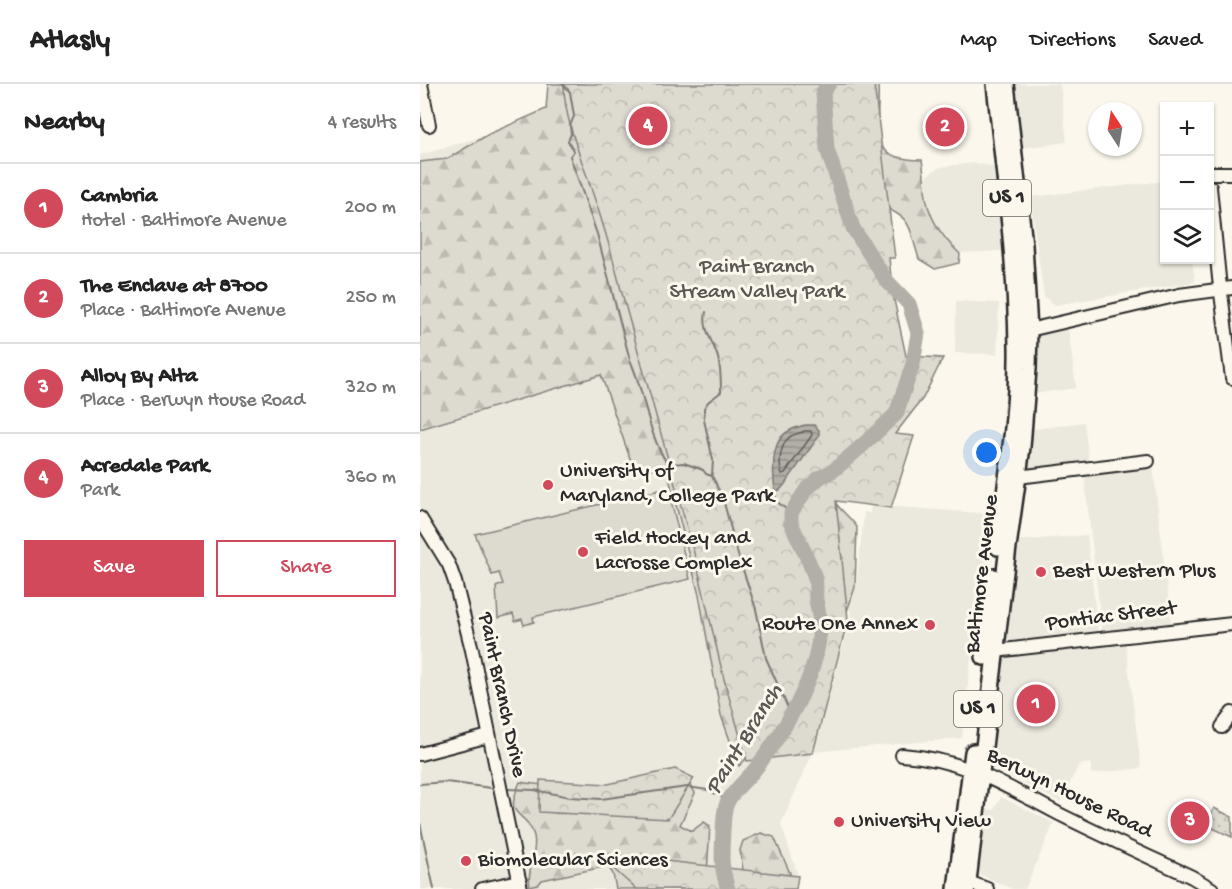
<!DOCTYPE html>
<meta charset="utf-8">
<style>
:root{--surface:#fff;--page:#f2f2f2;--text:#222;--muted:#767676;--line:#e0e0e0;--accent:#d1495b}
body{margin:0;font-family:"Gochi Hand",sans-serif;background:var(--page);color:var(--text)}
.controls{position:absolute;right:18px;top:18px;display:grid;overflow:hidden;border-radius:0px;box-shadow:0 2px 4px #0004}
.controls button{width:54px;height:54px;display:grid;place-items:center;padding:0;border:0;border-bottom:2px solid var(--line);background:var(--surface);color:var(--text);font:30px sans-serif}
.compass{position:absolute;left:668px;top:18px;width:54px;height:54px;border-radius:50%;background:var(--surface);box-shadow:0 2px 4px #0004;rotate:348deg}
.you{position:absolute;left:567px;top:369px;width:21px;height:21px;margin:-15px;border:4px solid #fff;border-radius:50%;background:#1a73e8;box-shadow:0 0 0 9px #1a73e833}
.badge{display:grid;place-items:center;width:39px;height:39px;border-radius:50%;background:var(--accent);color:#fff;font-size:20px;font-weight:700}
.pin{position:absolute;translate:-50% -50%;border:3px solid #fff;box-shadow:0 2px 6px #0006}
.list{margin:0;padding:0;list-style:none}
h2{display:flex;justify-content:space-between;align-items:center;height:78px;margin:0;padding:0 24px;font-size:26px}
h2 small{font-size:20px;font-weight:400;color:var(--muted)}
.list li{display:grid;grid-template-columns:39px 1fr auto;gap:18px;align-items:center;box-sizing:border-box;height:90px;padding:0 24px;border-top:2px solid var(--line)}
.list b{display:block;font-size:22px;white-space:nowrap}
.list p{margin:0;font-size:20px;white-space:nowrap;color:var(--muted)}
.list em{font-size:20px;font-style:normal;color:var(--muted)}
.actions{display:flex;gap:12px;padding:18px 24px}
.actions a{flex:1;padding:14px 0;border:2px solid var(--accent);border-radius:0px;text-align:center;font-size:21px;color:var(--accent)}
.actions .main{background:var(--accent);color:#fff}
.icon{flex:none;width:33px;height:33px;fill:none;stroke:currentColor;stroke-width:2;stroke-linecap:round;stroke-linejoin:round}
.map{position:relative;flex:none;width:812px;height:805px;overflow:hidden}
header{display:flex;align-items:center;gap:36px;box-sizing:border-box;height:84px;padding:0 30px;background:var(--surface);border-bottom:2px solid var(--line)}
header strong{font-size:28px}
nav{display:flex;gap:33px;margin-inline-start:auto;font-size:21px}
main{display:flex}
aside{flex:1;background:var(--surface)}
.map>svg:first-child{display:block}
.built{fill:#ebe8de}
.grass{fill:#dddad0;stroke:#84827e;stroke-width:1.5}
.forest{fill:url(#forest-firs);stroke:#84827e;stroke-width:1.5}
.park{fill:url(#park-crowns);stroke:#84827e;stroke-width:1.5}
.garden{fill:url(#garden-dots);stroke:#84827e;stroke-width:1.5}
.water{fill:url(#water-rules);stroke:#7b7a75;stroke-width:1.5}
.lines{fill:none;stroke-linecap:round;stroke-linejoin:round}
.shore{stroke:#61605d;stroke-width:1.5}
.stream{stroke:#7b7a75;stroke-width:2}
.river{stroke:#b1afa7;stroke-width:15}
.minor-casing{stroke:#2b2b2b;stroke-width:16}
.major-casing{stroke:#2b2b2b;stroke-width:20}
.minor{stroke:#fbf7ec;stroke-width:12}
.major{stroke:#fbf7ec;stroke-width:15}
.poi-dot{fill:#d1495b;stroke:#fbf7ec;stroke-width:2}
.labels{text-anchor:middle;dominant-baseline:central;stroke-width:6;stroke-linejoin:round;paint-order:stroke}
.shield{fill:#fbf7ec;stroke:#696865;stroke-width:1.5}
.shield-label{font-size:21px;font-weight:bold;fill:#2b2b2b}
.park-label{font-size:22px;fill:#585754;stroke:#fbf7ec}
.poi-label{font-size:22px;fill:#2b2b2b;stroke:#fbf7ec;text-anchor:start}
.street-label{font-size:22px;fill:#2b2b2b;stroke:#fbf7ec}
.water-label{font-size:24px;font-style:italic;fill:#5a5956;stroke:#fbf7ec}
</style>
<header>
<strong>Atlasly</strong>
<nav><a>Map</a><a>Directions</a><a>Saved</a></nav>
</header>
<main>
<aside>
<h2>Nearby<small>4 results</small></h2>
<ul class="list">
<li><span class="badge">1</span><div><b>Cambria</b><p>Hotel · Baltimore Avenue</p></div><em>200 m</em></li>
<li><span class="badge">2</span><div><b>The Enclave at 8700</b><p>Place · Baltimore Avenue</p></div><em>250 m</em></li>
<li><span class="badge">3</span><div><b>Alloy By Alta</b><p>Place · Berwyn House Road</p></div><em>320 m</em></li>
<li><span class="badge">4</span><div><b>Acredale Park</b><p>Park</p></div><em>360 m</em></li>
</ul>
<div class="actions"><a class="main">Save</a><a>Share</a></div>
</aside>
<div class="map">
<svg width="812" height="805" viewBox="0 0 812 805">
<defs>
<pattern id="forest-firs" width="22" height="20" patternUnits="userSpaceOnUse" patternTransform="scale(1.5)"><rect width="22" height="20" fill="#dddad0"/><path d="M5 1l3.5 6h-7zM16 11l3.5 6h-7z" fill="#bebbb3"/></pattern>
<pattern id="park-crowns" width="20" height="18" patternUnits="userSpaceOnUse" patternTransform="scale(1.5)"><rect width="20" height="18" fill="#dddad0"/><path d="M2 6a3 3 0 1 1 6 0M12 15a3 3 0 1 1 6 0" fill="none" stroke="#bebbb3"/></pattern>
<pattern id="garden-dots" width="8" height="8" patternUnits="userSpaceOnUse" patternTransform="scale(1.5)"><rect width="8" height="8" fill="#dddad0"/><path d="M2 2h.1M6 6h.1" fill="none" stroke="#bebbb3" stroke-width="1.8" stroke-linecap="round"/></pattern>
<pattern id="water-rules" width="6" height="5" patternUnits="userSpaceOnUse" patternTransform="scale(1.5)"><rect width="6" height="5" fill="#b1afa7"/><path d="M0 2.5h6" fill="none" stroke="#908f88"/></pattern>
</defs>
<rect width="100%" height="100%" fill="#fbf7ec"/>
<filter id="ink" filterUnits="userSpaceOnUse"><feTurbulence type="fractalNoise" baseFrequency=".0167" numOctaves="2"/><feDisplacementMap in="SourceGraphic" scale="12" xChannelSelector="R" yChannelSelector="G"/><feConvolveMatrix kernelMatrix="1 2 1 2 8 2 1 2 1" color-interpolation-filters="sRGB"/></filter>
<g filter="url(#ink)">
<g class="built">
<path d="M594,0H640L647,58L602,64Z"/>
<path d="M147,27L190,160L326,676L393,668L431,533L428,504H436L444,428L450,429L451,421L573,430L564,519H557L542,654L393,668L361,740L378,791L177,769L216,805H0V71Z"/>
<path d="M554,79L575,83L583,167L539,169L525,156L512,135L505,105L506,92L520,83Z"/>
<path d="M744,97V176H772L775,198L635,221L624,213L610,113Z"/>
<path d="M536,217L579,219L577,270L535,269Z"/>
<path d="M648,243L656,304L613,310L616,252Z"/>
<path d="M664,338L669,379L613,385L606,380L610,346Z"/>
<path d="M733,382L751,539L682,547L664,390Z"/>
<path d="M667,451L679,559L705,556L721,684L671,690V679L659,681L640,718L573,684L595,457Z"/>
<path d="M581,713L634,739L605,805H592L559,790L567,725L574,726Z"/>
</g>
<path class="grass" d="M248,404L270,495L113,533L114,538L104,541L102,535L95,537L93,530L78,534L76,503L83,500L79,489L72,491L55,450Z"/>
<g class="forest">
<path d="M128,0H164L333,668L319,682L301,631L279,511L247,386L213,383L181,291L0,345V78L27,75L69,50L126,25Z"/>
<path d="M441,0H458C461,43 442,76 502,76C504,86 504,95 505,105C507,132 521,152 540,170L539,179L515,185L499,175C487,137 493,135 455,119Z"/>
<path d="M414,417C421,427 430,433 437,443L435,503L420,549Z"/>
<path d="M268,696L275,709L260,741L272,747L284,738L290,742L286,805H196L193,790L188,782L122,796L118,801L110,803C106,785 118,769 114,752C106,724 82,737 100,698L167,707Z"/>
<path d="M341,749L354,753L370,789L372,805L325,799L320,766L323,757Z"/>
</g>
<g class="park">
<path d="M144,0H454L475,174H469L473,211L486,272L523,274L503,314L475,350L494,352L471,424L416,417L428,535L393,669L327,677L304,595L274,469L200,202C192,170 184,142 173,110C163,79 143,33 144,0Z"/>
<path d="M255,685L274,694L248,735L119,728L120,696L188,700Z"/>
<path d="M176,769L378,792L376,805H216Z"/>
</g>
<path class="garden" d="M794,724L812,733V753L786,741Z"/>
<path class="water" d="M385,341H394L399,346V352L365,400L360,406L355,407C353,390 350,359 367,348C372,344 379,343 385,341Z"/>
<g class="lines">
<path class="shore" d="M385,347H391L392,351L365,389L362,390C358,379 360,359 371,352C375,350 381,349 385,347Z"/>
<g class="stream">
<path d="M143,0L150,8L154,32L150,42L151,50L148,57L154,67L150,72L151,75L177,150L210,276C225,308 227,349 247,379L250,380L264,379L283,386L286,390L292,392"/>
<path d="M286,228C282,246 294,258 298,274C301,285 301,297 301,308L288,318L284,324V336L293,376L292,392L303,415L318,471L336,525L346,574L371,631"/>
<path d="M355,407L356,417L371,429"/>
<path d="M0,700L26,698L71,704"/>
<path d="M88,705L114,706L150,713L181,715L267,703L288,706L308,716"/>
<path d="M0,739L14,805"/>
</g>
<path class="river" d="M308,805C300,782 302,770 303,746C304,737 303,728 307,719C313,706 327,696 336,684C365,646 398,593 400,543C400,534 398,525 396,516C395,509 397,501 395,494C389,475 379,457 371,439V429L386,406L399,394L414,386L444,360L476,330L493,280L498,249L489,220L466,196L433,144L407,65L403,8L409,0"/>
<g class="minor-casing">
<g id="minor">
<path d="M1,0L9,41"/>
<path d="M790,89H812"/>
<path d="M790,103L799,194L812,294"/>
<path d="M609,246L759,211L812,204"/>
<path d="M598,393L728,377"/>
<path d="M0,434L29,481L35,498L52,566L101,805"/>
<path d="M575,567L812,540"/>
<path d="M802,643L812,629"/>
<path d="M0,670L69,652"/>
<path d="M482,671C545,675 585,702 639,730C683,752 727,772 772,793L792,805"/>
<path d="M548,798L567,805"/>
<path d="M62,805L100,797"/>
</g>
</g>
<g class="major-casing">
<g id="major">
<path d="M575,0C584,87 596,175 597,263C598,330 586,397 578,463"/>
<path d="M564,573L574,493"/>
<path d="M536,805L553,668"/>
<path d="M547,805L588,463L602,363L608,285L609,246L604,161L586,0"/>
</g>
</g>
<use href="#minor" class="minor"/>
<use href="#major" class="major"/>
</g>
</g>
<g class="poi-dot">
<circle cx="128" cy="401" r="6"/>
<circle cx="163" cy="468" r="6"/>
<circle cx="621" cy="488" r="6"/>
<circle cx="510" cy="541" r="6"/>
<circle cx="419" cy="738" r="6"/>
<circle cx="46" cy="777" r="6"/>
</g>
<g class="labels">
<g class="shield">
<rect x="563" y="96" width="48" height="36" rx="4.5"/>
<rect x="534" y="607" width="48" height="36" rx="4.5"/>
</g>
<g class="shield-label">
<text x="587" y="114">US 1</text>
<text x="558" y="625">US 1</text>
</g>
<g class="park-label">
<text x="337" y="184">Paint Branch<tspan x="337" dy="25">Stream Valley Park</tspan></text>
</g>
<g class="poi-label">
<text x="140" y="388">University of<tspan x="140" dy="25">Maryland, College Park</tspan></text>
<text x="175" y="455">Field Hockey and<tspan x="175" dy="25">Lacrosse Complex</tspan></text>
<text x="633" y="488">Best Western Plus</text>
<text x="498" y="541" text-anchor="end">Route One Annex</text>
<text x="431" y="738">University View</text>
<text x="58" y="777">Biomolecular Sciences</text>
</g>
<g class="street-label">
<text transform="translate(563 490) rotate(-83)">Baltimore Avenue</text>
<text transform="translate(691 533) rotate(-7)">Pontiac Street</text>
<text transform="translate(81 611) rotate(78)">Paint Branch Drive</text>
<text transform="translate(649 710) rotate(26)">Berwyn House Road</text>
</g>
<g class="water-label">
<text transform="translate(325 656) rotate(-58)">Paint Branch</text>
</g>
</g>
</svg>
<div class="controls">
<button>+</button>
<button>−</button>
<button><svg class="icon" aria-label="layers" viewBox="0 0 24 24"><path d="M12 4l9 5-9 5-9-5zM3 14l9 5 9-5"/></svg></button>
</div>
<svg class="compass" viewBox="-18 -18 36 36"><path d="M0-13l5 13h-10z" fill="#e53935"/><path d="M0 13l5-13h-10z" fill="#767676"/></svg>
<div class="you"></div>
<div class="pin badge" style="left:616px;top:620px">1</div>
<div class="pin badge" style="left:525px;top:43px">2</div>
<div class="pin badge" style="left:770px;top:737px">3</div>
<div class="pin badge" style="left:228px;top:42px">4</div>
</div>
</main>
